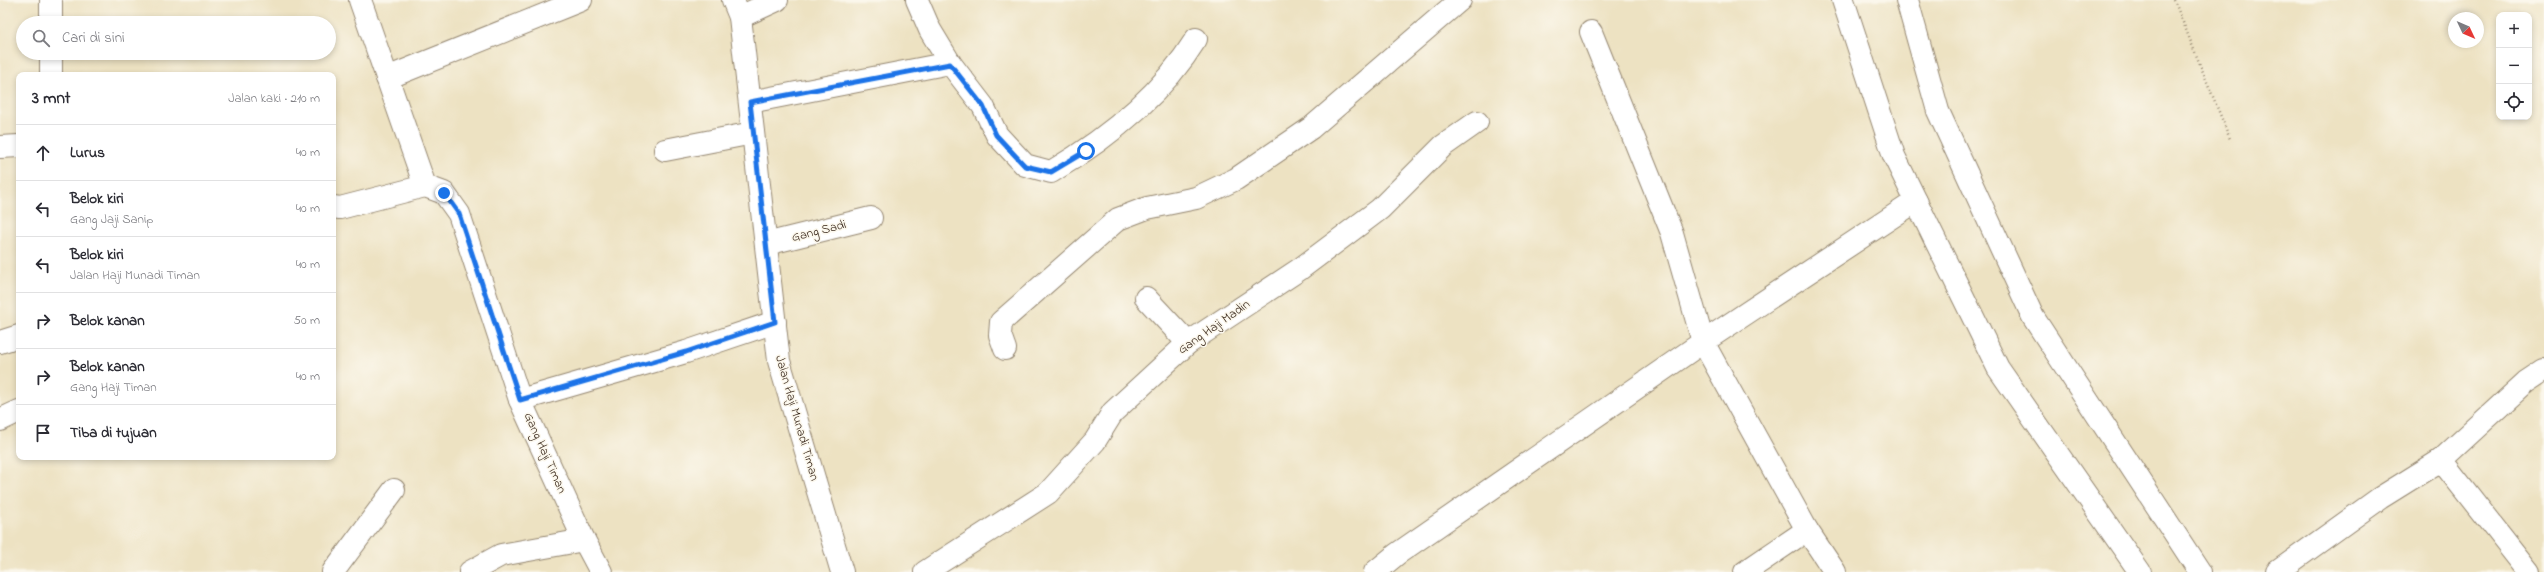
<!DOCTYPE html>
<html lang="id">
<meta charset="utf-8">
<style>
:root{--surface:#fff;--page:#f2f2f3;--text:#2b2b33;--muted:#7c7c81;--line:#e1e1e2}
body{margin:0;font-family:"Indie Flower",sans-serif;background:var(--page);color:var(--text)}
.controls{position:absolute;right:12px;top:12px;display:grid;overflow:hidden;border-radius:8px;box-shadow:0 2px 6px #0003}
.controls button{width:36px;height:36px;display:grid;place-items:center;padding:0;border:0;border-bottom:1px solid var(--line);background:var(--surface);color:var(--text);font:20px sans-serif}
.compass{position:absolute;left:2448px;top:12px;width:36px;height:36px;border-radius:50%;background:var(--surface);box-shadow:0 2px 6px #0003;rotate:134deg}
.stop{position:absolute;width:12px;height:12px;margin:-9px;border:3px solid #1a73e8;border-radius:50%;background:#fff}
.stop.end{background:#1a73e8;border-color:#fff;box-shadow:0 1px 4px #0008}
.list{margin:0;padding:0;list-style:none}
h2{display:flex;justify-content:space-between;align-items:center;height:52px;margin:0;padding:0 16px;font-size:17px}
h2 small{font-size:13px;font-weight:400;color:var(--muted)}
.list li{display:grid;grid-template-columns:26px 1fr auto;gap:12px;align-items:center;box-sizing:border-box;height:56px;padding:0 16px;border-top:1px solid var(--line)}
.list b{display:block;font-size:15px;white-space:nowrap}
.list p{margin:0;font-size:13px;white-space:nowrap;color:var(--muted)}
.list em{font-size:13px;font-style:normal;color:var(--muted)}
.icon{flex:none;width:22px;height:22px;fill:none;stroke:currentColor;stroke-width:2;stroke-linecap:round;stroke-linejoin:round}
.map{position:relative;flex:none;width:2544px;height:572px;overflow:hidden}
.search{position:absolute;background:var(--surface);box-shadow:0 2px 6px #0003;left:16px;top:16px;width:320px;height:44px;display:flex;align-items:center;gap:10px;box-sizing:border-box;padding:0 14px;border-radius:22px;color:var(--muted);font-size:15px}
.panel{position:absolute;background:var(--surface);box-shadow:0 2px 6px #0003;left:16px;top:72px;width:320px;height:388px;border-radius:8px}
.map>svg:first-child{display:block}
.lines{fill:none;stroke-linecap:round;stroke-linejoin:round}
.street-casing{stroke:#948670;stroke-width:24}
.path{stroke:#948670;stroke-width:2.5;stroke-dasharray:1 3;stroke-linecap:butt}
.street{stroke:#fff;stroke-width:22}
.route{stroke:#1a73e8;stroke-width:5}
.labels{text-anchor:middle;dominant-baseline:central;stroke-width:3;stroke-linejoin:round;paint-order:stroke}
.street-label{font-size:13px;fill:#3b2a1e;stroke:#fbf7ec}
</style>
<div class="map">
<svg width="2544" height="572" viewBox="0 0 2544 572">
<rect width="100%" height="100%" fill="#fbf7ec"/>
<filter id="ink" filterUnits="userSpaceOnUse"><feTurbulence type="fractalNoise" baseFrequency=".025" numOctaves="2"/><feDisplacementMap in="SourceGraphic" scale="8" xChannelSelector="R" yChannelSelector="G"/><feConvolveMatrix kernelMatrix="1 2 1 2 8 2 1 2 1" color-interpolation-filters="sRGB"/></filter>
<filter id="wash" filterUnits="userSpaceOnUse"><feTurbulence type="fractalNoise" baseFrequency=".012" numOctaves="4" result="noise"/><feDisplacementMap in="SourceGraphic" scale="16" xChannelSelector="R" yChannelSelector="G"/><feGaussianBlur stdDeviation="0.9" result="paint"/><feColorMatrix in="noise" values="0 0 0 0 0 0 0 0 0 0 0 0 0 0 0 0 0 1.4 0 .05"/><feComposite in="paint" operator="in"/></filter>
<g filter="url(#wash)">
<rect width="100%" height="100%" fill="#ede2c2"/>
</g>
<g filter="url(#ink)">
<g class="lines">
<g class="street-casing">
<g id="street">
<path d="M360,0L425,186"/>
<path d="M733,0L740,17L779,361L842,572"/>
<path d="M917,0L930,30L950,63L983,106L997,135L1025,165L1051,172C1108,138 1161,96 1196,39"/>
<path d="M1843,0L1894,156L1998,368L2140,572"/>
<path d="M1907,0L1938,111L2033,317L2200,572"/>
<path d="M740,17L777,0"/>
<path d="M51,23V0"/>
<path d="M1591,32L1672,233L1703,342L1807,530"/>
<path d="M51,75V53"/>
<path d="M387,78L581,0"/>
<path d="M750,102L950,63"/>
<path d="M0,147L19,146"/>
<path d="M665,150L753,133"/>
<path d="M333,207L340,208L425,186L444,193L459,214L520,400L584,540L601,572"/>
<path d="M766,244L871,218"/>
<path d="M1146,298L1188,343"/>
<path d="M0,342L19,336"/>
<path d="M1005,349L1000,335L1001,322L1118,219L1147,208L1196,198L1236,179L1311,128L1460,0"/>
<path d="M520,400L686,352L775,322"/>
<path d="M0,420L19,411"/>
<path d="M2441,460L2529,572"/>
<path d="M333,572L394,490"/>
<path d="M470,572L501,555L584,540"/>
<path d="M925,572L1048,493L1095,441L1113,412L1188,343L1300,269L1380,209L1443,146L1477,122"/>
<path d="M1375,572L1397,554L1703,342L1916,201"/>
<path d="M1745,572L1807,530L1835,572"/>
<path d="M2277,572L2380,498L2441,460L2526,382L2544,370"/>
</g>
</g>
<path class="path" d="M2174,0L2230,139"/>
<use href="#street" class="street"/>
</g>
</g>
<g class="lines" filter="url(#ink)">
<path class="route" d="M444,193L459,214L520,400L686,352L775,322L750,102L950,64L983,106L996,135L1025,166L1051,172L1086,151"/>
</g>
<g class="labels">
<g class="street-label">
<text transform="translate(819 231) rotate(-14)">Gang Sadi</text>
<text transform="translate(1214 327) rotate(-35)">Gang Haji Madin</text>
<text transform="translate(797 418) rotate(74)">Jalan Haji Munadi Timan</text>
<text transform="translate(545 453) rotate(66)">Gang Haji Timan</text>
</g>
</g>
</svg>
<div class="controls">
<button>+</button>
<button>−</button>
<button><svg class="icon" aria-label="locate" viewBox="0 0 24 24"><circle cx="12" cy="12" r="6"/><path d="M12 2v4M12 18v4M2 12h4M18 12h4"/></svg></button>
</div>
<svg class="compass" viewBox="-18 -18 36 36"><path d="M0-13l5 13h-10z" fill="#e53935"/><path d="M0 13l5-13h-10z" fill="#7c7c81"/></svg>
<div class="stop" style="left:1086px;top:151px"></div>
<div class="stop end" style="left:444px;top:193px"></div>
<div class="search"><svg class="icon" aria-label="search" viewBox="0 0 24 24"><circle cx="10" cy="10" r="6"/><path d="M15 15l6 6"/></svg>Cari di sini</div>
<section class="panel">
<h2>3 mnt<small>Jalan kaki · 210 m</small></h2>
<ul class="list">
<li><svg class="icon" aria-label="ahead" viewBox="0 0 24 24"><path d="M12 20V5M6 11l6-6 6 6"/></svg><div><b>Lurus</b></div><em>40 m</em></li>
<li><svg class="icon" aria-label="left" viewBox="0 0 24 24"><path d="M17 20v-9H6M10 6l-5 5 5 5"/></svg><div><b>Belok kiri</b><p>Gang Jaji Sanip</p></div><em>40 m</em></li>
<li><svg class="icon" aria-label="left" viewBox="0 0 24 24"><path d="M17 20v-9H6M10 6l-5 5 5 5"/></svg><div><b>Belok kiri</b><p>Jalan Haji Munadi Timan</p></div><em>40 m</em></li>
<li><svg class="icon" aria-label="right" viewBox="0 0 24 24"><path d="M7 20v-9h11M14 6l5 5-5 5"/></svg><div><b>Belok kanan</b></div><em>50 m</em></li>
<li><svg class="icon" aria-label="right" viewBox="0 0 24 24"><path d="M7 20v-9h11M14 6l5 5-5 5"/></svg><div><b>Belok kanan</b><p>Gang Haji Timan</p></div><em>40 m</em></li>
<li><svg class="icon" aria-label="arrive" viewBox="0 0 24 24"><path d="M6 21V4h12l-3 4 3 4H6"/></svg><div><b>Tiba di tujuan</b></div></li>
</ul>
</section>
</div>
